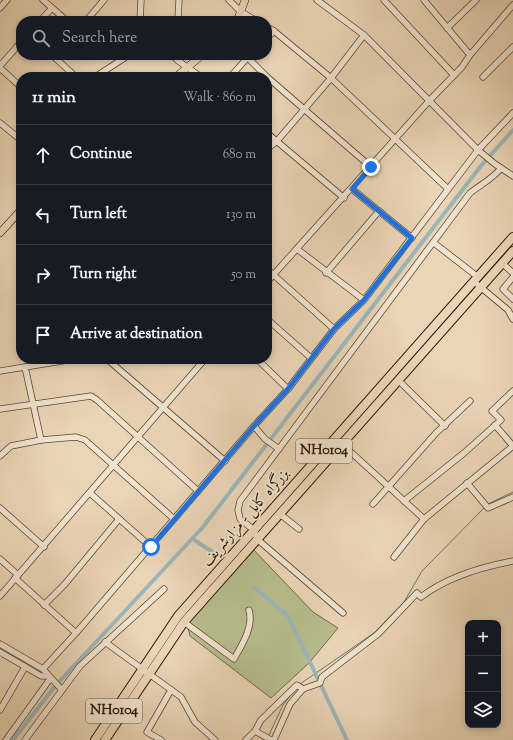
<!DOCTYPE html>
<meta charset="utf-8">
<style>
:root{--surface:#171b24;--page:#242831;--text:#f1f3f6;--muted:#9ea1a6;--line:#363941}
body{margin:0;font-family:"Sorts Mill Goudy",Amiri,serif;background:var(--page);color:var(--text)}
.controls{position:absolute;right:12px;bottom:12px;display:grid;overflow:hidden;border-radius:8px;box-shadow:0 2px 6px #0003}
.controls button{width:36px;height:36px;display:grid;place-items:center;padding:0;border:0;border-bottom:1px solid var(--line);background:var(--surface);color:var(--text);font:20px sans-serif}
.stop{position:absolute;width:12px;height:12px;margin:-9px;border:3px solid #1a73e8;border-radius:50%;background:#fff}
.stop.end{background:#1a73e8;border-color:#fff;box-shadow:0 1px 4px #0008}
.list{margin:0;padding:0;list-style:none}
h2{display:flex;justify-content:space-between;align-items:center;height:52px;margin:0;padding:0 16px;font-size:17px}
h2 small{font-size:13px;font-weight:400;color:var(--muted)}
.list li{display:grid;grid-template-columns:26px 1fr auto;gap:12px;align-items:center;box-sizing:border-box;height:60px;padding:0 16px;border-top:1px solid var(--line)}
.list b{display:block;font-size:15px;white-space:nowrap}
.list em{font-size:13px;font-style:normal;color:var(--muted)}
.icon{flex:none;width:22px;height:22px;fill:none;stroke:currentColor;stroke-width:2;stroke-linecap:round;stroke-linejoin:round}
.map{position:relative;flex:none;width:513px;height:740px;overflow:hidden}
.search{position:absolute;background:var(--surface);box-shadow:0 2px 6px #0003;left:16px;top:16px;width:256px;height:44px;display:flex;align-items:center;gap:10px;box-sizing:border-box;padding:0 14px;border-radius:16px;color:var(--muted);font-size:15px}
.panel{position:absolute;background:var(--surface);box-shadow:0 2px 6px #0003;left:16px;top:72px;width:256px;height:292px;border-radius:16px}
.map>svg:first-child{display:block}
.green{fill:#b7bd8d;stroke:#706a48}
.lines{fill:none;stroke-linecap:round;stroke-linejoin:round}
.stream{stroke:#6f7671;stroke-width:1}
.canal{stroke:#9db6ba;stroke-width:4}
.minor-casing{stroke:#5a4630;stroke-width:7}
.major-casing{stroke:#2a1703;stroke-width:8}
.highway-casing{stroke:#2a1703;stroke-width:10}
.minor{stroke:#f1e4d0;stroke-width:5.5}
.major{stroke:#ead5b6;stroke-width:7}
.highway{stroke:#ead5b6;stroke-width:8}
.route{stroke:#1a73e8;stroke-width:5}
.labels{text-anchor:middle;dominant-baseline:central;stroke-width:3.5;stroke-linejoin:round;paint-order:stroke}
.shield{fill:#f1e4d0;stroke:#665440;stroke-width:1}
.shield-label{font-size:14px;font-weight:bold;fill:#2a1703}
.street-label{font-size:15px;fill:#2a1703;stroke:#f1e4d0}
</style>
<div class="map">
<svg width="513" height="740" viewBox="0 0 513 740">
<rect width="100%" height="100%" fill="#ead5b6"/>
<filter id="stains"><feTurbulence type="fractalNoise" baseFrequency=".005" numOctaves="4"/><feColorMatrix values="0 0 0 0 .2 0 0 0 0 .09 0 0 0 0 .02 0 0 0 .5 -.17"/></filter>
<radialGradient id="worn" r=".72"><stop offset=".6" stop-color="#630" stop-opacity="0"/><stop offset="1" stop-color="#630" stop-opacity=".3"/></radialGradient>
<path class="green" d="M249,545L313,612L338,628L309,663L271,698L190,636L186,619Z"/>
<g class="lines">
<g class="stream">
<path d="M488,504L513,492"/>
<path d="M300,684L374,633L404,602L422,571L484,508"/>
<path d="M269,735L283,705L294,691"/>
</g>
<g class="canal">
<path d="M193,539L214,553"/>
<path d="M255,588L288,616L347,740"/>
<path d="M13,740L56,685L203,527L480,167L513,130"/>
</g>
<g class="minor-casing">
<g id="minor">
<path d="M43,0L67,21"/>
<path d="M229,0L241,12L257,21"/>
<path d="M317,0L364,35L478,150L495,164L513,176"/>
<path d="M384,0L454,75"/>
<path d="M424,0L470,55"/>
<path d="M0,8L7,0"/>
<path d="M40,21L52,8"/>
<path d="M86,21L104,0"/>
<path d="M140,21L141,0"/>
<path d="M178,21L179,0"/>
<path d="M267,27L274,31L331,78L448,189"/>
<path d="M447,28L476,0"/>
<path d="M267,38L274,31"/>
<path d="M52,55L76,77"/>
<path d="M147,55L177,57"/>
<path d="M177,55V60L201,77"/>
<path d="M247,57L267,77"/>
<path d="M0,66L21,42"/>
<path d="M0,68L21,87"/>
<path d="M95,77L129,55"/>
<path d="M230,77L250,55"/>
<path d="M267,77L371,167"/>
<path d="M483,77L513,47"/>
<path d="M0,123L21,140"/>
<path d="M267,133L344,198"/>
<path d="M267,149L277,141L331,78L364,35"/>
<path d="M352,189L412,238"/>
<path d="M434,243L478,277"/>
<path d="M297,249L364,300"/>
<path d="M502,263L513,273"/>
<path d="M267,269L334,329"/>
<path d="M326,273L379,211"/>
<path d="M513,277L503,289L513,299"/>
<path d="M267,282L429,101L462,67L470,55L513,5"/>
<path d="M478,285L508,310L513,319"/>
<path d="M267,319L311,358"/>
<path d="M107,359L225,461"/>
<path d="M257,359L288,389"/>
<path d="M0,371L25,367"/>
<path d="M398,380L445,426"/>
<path d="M0,409L91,396L97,400L198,491"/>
<path d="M495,425L513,446"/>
<path d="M254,426L265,439L279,449"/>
<path d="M41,440L76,437L85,440L174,519"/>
<path d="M342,444L424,519"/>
<path d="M0,456L11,446L41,440L25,367L74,359"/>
<path d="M467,483L488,508L513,497"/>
<path d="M90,493L151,547"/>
<path d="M404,501L464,453L501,420L492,411L513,391"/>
<path d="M373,504L436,433L470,401"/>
<path d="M0,508L44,547"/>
<path d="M280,514L299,529"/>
<path d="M394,557L424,519L513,446"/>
<path d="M0,559L18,575"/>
<path d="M15,578L76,633"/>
<path d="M0,596L205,359"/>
<path d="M44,605L65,584L119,519"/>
<path d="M343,613L257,539L254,530L240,519L238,510L240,501L470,193C480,185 494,178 501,168"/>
<path d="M184,622L234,659C242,645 254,626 249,610"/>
<path d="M105,642L181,697L195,722L215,740"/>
<path d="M0,644L43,669L62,690"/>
<path d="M0,652L41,676H47"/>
<path d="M43,669L76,633L254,426L288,389L334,329L364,300L478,150L513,113"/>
<path d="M0,710L25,667"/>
<path d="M255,731L261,720L297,685L303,689"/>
<path d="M6,740L50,679"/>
<path d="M25,740L80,666L164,589"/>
<path d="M161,740L147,732L171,690"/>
<path d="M246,740L255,731L271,740"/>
<path d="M274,740L290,704L303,689L320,683L322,677L378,634L417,593L421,597C447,577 481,567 513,561"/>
</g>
</g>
<g class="major-casing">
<g id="major">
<path d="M237,21L245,0"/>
<path d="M176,77L202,55"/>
<path d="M0,233L21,210"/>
</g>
</g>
<g class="highway-casing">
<g id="highway">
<path d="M95,740L178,616L513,237"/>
<path d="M105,740L184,622L513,251"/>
</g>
</g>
<use href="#minor" class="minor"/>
<use href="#major" class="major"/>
<use href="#highway" class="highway"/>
</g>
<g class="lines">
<path class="route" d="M151,547L254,426L288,389L334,329L364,300L412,238L352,189L371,167"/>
</g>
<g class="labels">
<g class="shield">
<rect x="296" y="439" width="56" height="24" rx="3"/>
<rect x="86" y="699" width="56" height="24" rx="3"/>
</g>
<g class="shield-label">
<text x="324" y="451">NH0104</text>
<text x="114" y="711">NH0104</text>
</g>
<g class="street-label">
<text transform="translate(246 518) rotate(-49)">بزرگراه کابل - مزارشریف</text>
</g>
</g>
<rect width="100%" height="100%" filter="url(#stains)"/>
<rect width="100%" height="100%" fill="url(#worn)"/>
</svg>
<div class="controls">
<button>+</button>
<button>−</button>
<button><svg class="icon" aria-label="layers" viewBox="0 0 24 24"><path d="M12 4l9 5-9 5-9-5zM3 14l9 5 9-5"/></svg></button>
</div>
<div class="stop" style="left:151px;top:547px"></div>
<div class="stop end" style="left:371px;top:167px"></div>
<div class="search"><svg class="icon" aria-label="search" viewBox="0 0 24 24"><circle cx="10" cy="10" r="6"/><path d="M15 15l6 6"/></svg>Search here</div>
<section class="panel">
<h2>11 min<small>Walk · 860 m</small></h2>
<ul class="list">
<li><svg class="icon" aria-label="ahead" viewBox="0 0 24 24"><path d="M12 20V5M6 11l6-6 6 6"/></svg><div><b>Continue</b></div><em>680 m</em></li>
<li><svg class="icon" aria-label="left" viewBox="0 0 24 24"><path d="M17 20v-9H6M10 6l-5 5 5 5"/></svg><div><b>Turn left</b></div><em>130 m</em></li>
<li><svg class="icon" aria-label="right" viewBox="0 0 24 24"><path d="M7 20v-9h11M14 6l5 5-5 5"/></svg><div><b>Turn right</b></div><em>50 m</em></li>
<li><svg class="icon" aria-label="arrive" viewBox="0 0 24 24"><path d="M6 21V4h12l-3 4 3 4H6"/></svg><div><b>Arrive at destination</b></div></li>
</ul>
</section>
</div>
